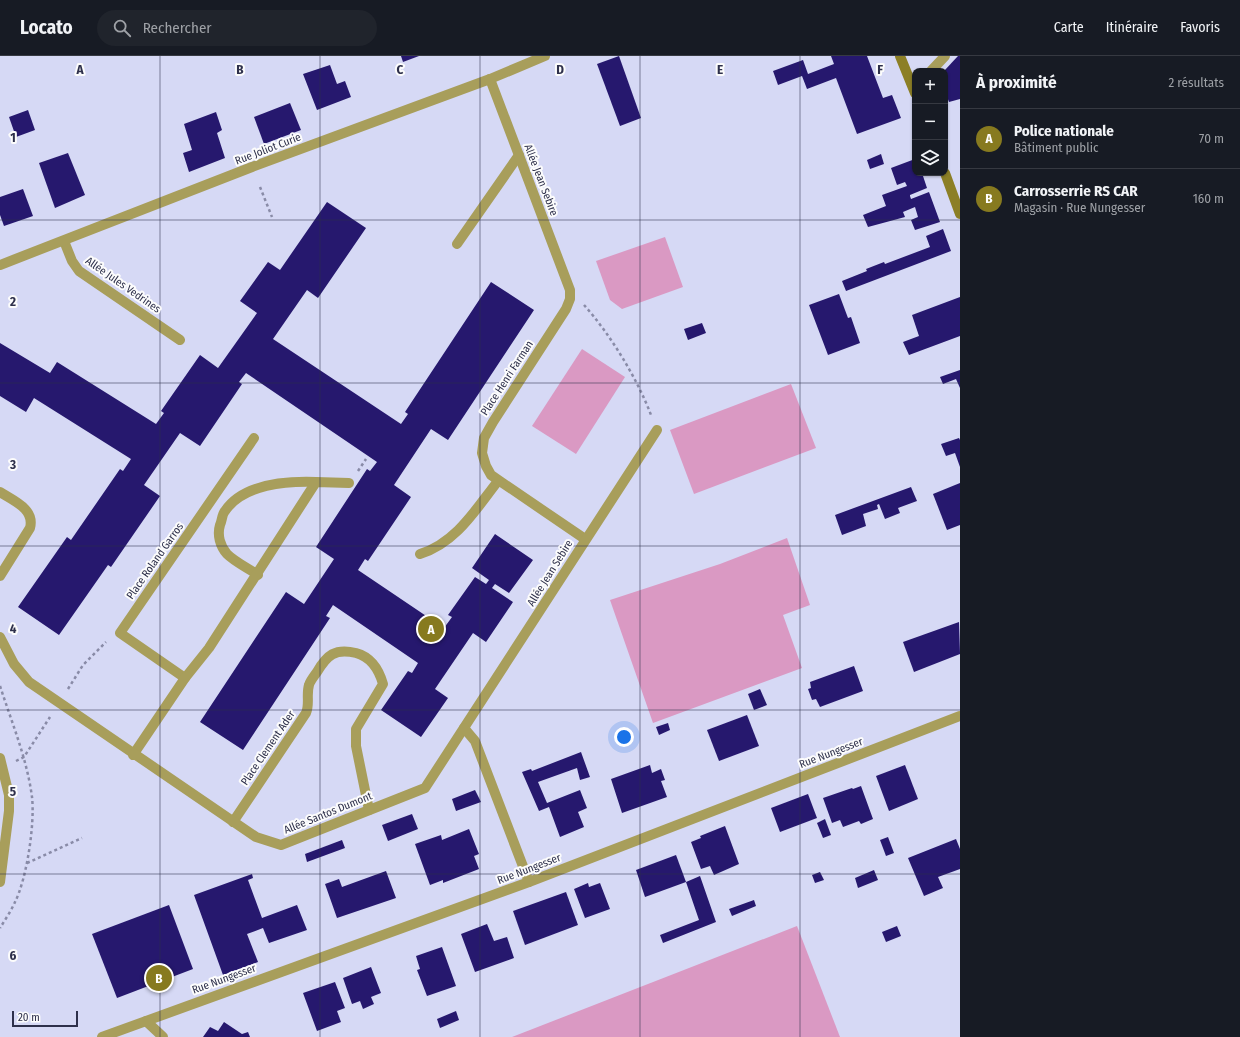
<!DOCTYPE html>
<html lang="fr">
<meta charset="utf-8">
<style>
:root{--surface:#171b24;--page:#20242c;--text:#f1f3f6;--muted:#9ea1a6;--line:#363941;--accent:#877a1f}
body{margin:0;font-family:"Fira Sans Condensed",sans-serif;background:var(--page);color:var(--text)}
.controls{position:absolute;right:12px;top:12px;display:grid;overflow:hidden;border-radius:8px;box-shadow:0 1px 3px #0004}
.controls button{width:36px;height:36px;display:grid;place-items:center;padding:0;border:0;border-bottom:1px solid var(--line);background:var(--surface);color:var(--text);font:20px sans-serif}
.scale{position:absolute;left:12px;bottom:10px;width:66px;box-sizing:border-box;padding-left:4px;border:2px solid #2e304b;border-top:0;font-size:11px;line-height:14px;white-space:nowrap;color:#2e304b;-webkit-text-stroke:3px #fcfcfc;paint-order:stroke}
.you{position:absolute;left:624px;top:681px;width:14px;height:14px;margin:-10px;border:3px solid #fff;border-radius:50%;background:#1a73e8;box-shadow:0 0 0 6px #1a73e833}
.badge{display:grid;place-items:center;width:26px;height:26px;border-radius:50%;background:var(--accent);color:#fff;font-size:13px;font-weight:700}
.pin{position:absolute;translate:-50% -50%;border:2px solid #fff;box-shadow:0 1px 4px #0006}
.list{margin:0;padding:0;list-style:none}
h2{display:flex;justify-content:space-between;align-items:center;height:52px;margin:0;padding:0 16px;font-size:17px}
h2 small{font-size:13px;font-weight:400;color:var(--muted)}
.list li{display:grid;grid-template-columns:26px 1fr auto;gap:12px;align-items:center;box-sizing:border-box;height:60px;padding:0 16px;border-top:1px solid var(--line)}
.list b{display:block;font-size:15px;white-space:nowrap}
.list p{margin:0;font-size:13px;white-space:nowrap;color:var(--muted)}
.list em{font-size:13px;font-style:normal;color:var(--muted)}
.icon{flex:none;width:22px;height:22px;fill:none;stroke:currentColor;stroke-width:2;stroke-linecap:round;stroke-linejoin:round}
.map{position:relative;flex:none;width:960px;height:981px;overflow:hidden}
header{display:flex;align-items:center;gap:24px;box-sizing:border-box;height:56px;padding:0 20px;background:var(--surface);border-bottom:1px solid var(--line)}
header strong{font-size:19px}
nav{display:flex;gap:22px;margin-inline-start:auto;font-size:14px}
.search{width:280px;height:36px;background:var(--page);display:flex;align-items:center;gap:10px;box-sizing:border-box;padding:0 14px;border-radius:22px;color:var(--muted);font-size:15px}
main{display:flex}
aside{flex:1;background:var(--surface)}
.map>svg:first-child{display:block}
.green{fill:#da99c3}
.building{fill:#26186e}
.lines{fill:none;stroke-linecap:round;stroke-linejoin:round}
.path{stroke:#898ba7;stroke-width:2.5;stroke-dasharray:3 3;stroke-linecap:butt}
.lane{stroke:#a89e5b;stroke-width:10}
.street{stroke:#a89e5b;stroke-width:10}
.secondary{stroke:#8c7f26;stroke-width:10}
.grid{fill:none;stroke:#2e304b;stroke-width:1;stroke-opacity:0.55}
.labels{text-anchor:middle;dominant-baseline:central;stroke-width:4;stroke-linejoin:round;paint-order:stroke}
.street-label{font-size:11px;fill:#2e304b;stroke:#fcfcfc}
.grid-label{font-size:13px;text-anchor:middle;font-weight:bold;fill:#2e304b;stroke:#fcfcfc;stroke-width:4;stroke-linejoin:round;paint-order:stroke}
</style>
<header>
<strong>Locato</strong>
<div class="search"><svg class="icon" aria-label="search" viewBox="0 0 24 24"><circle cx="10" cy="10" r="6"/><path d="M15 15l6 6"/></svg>Rechercher</div>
<nav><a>Carte</a><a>Itinéraire</a><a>Favoris</a></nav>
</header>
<main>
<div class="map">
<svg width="960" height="981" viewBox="0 0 960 981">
<rect width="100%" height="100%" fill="#d6d9f5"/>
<g class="green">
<path d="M665,181L683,231L622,253L610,244L596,205Z"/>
<path d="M582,293L625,321L576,398L532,370Z"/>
<path d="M791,328L816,392L694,438L670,374Z"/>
<path d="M787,482L810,549L783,559L802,612L653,667L610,544L720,508Z"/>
<path d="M797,870L840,981H512Z"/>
</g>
<g class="building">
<path d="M401,0H419L403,6Z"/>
<path d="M619,0L641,62L620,70L597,8Z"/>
<path d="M831,0H867L883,42L892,39L901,62L857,78L836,22L807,33L802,20L778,29L773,15L803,4L808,18L834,8Z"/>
<path d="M958,0H960V43L949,46L945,35L944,15Z"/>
<path d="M330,9L337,28L345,25L351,41L317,54L303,18Z"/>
<path d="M290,47L301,74L264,88L254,61Z"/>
<path d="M28,54L35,74L16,81L9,61Z"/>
<path d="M216,56L222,74L217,77L225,102L189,116L183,97L192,94L184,68Z"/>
<path d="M68,97L85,139L55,152L39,107Z"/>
<path d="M881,98L884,108L870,113L867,104Z"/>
<path d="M915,103V117H922L927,132L910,139V140L911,143L929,136L940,166L915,174L911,164L918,161L915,151L903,156L905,161L868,171L863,159L886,150L882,139L907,130L905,126L897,129L891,112Z"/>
<path d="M23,133L33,160L4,170L0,159V141Z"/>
<path d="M327,146L366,172L318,242L307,234L273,283L401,368L408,358L405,356L491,226L534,254L448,384L431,373L394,429L411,441L368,505L365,503L358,514L444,572L452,561L448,559L475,521L486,528L489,524L472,512L495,478L533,504L509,537L495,528L492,532L513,546L486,586L473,577L435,633L448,642L421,681L381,654L408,615L412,617L418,607L333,549L326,560L330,562L243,694L200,666L286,536L304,548L334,503L316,491L367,413L370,415L377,406L246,317L239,326L242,328L200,390L180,377L144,429L160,440L111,511L108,509L59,579L18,551L67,481L71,484L120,413L123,415L131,403L34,342L26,356L0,340V287L50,317L57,306L156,368L164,357L161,355L200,299L218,312L257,257L240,245L268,206L280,214Z"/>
<path d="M943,173L951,195L846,235L842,225L867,215L866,213L884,206L885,208L930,191L926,180Z"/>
<path d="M839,238L848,262L851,261L860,287L828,299L809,249Z"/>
<path d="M960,241V280L909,299L903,286L919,280L912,259Z"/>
<path d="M702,267L706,277L688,284L684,273Z"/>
<path d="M960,314V332L956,323L943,328L940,321Z"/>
<path d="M959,382L960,384V411L955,397L946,400L941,388Z"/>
<path d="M960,427V469L947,474L933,438Z"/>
<path d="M911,431L917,445L898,452L900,457L885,463L879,448L877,449L878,453L863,458L866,470L842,479L835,459Z"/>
<path d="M959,566L960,598L914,616L903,586Z"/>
<path d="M854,610L863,635L820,651L816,643L812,644L808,633L811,632L810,626Z"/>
<path d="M760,633L767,649L754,654L748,638Z"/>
<path d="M747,659L759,690L719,705L707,674Z"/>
<path d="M668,667L670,674L659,679L656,671Z"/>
<path d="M581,696L590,721L580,724L577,712L538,726L547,747L580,734L587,752L578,756L584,771L560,781L549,751L539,755L522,716L531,713L532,715Z"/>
<path d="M650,709L652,717L661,713L665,724L661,725L667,741L622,757L611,723Z"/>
<path d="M905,709L918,743L889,755L876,720Z"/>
<path d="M861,730L873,763L861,768L859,765L843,771L840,764L832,767L823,742L852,732L853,733Z"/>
<path d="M475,734L481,746L456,755L452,743Z"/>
<path d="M808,738L817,762L780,776L771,752Z"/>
<path d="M412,758L418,773L388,785L382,769Z"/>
<path d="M825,763L831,779L823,782L817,767Z"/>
<path d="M725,770L739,808L714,819L710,810L701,813L691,786L701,782L700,780Z"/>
<path d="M469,773L479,798L474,800L479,813L443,827V824L430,829L415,788L441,779L442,784Z"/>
<path d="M888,781L894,797L886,800L880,784Z"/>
<path d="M956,783L960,793V813L938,821L943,832L924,840L908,802Z"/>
<path d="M342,784L345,792L307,806L305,798Z"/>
<path d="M676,799L686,826L645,841L636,814Z"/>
<path d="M874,814L878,824L858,832L855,822Z"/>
<path d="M386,815L396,842L337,862L325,828L339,823L342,831Z"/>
<path d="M820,816L824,824L815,827L812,819Z"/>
<path d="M252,818L253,822L248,824L262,862L297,849L307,874L269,887L263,872L247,878L258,906L223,919L194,839Z"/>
<path d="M700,820L716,866L663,887L660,879L699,864L686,826Z"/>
<path d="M588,827L589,831L600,827L610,853L585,862L574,833Z"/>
<path d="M566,836L578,869L525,889L513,855Z"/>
<path d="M754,844L756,850L732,860L729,853Z"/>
<path d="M169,849L193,913L117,942L92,878Z"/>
<path d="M487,868L494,885L507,881L514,902L475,916L461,878Z"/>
<path d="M897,870L901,880L886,886L882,876Z"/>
<path d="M442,891L456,930L427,940L417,914L420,913L416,900Z"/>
<path d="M371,911L381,937L371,941L374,948L363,953L360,945L352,948L343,922Z"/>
<path d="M335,926L345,952L337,955L341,966L317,975L303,937Z"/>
<path d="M456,955L459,964L440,972L437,963Z"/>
<path d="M224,966L242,978L248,976L250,981H203L210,971L218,975Z"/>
</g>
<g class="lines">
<g class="path">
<path d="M260,131L272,161"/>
<path d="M584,249C610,278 637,322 651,359"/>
<path d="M358,415L366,403"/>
<path d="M0,630C12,667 27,703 32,741C35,767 27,822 15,846C11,855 5,864 0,872"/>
<path d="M68,633L83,609L106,586"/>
<path d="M16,705L24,701L50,661"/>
<path d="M27,807L82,782"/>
</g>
<g class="lane">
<path d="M931,15L945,0"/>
<path d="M64,185L72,205L79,215L180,284"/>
<path d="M457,188L519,99"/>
<path d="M420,498C456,487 476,453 498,425"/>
<path d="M258,519C248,512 235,506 227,498C220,490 217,479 220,469C222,465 222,458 225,455C243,428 287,425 316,426"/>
<path d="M185,622L120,577L254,382"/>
<path d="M133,699L185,622L209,592L316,426L349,427"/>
<path d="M233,766L306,657C310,648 306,639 309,629C310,625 314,620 317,616C327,599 335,592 356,597C371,601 379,614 383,628L356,673V690L369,754"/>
</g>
<g class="street">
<path d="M490,23L570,234V243L566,253L493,366L484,382L482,397L486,410L491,419L585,483"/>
<path d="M0,209L252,111L490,23L545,0"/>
<path d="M0,436C14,445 35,453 30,472L0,520"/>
<path d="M0,581L14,608L29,626L256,781L281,789L425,732L657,374"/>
<path d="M464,672L475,685L529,826"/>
<path d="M0,702L9,739V755L0,826"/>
<path d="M146,965L163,981"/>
<path d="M102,981L529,826L960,660"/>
</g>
<g class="secondary">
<path d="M900,0L915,37"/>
<path d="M945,117L960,158"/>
</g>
</g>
<path class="grid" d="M160,0V981M320,0V981M480,0V981M640,0V981M800,0V981M0,164H960M0,327H960M0,490H960M0,654H960M0,818H960"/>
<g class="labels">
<g class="street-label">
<text transform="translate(268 93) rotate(-21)">Rue Joliot Curie</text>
<text transform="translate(541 124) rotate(69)">Allée Jean Sebire</text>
<text transform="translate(123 229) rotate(35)">Allée Jules Vedrines</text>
<text transform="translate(507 322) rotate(-57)">Place Henri Farman</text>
<text transform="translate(155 505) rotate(-55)">Place Roland Garros</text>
<text transform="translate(550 517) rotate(-58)">Allée Jean Sebire</text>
<text transform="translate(268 692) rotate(-56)">Place Clement Ader</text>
<text transform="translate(831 697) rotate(-21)">Rue Nungesser</text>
<text transform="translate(328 757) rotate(-22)">Allée Santos Dumont</text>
<text transform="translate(529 813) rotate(-21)">Rue Nungesser</text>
<text transform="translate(224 923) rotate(-20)">Rue Nungesser</text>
</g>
</g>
<g class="grid-label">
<text x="80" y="18">A</text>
<text x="240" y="18">B</text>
<text x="400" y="18">C</text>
<text x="560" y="18">D</text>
<text x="720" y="18">E</text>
<text x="880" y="18">F</text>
<text x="13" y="86">1</text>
<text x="13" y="250">2</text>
<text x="13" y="413">3</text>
<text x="13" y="577">4</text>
<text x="13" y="740">5</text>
<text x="13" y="904">6</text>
</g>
</svg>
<div class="controls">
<button>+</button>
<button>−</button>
<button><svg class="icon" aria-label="layers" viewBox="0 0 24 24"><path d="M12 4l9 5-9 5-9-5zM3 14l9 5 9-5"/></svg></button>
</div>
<div class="scale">20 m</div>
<div class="you"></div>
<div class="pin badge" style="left:431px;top:573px">A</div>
<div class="pin badge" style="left:159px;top:922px">B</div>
</div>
<aside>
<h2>À proximité<small>2 résultats</small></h2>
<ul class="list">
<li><span class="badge">A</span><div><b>Police nationale</b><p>Bâtiment public</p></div><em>70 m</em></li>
<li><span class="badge">B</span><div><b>Carrosserrie RS CAR</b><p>Magasin · Rue Nungesser</p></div><em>160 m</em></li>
</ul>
</aside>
</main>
